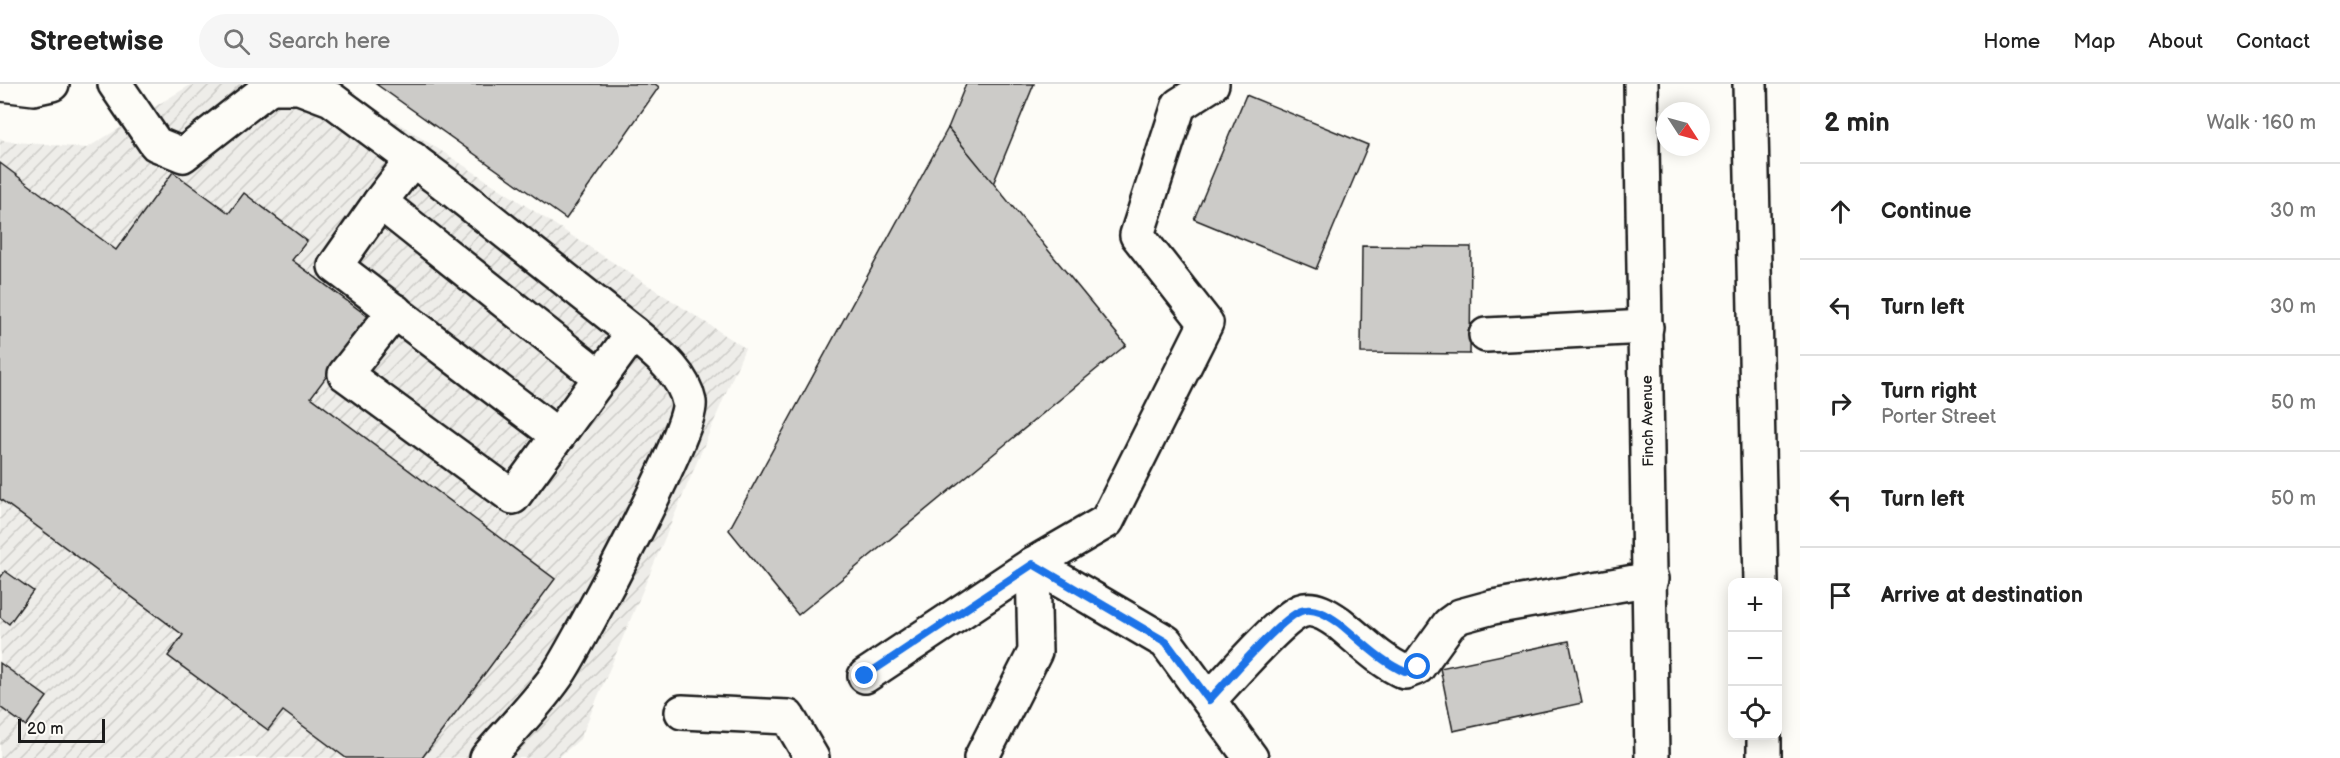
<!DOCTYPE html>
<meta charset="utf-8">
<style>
:root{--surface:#fff;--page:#f6f6f6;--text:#222;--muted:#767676;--line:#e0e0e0}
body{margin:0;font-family:"Balsamiq Sans",sans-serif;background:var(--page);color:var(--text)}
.controls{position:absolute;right:18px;bottom:18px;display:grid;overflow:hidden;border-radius:12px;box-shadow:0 3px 15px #0003}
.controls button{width:54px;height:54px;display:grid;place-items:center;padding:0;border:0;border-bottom:2px solid var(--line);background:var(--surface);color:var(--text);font:30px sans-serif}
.compass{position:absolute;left:1656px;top:18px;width:54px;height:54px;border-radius:50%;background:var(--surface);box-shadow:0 3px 15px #0003;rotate:126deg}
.scale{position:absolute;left:18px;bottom:15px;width:87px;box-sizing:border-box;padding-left:6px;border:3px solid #1c1c1c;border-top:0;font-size:16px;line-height:21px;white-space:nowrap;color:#1c1c1c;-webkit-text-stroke:4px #fdfcf7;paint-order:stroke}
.stop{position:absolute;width:18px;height:18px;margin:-14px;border:4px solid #1a73e8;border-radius:50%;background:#fff}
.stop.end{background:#1a73e8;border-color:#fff;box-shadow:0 2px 6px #0008}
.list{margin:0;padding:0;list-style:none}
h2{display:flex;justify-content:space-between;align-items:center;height:78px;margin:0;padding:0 24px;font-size:26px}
h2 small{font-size:20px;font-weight:400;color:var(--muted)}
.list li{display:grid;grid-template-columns:39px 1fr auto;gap:18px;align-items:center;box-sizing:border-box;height:96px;padding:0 24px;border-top:2px solid var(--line)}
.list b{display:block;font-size:22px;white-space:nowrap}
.list p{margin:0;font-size:20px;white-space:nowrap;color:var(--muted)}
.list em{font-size:20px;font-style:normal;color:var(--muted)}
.icon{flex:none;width:33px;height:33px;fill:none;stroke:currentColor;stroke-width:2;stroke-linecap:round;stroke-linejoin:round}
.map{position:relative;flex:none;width:1800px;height:674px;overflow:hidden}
header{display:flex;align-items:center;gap:36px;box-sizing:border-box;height:84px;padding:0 30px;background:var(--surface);border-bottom:2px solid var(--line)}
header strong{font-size:28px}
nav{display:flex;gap:33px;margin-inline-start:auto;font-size:21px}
.search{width:420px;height:54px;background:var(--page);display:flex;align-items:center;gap:15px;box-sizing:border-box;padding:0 21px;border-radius:33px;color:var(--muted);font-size:22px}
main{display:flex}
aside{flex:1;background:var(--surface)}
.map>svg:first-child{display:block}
.industrial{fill:url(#industrial-furrows)}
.building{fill:#cccbc8;stroke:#1c1c1c;stroke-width:1.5}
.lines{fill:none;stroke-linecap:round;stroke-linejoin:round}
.minor-casing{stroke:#1c1c1c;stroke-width:38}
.highway-casing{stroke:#1c1c1c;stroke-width:38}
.minor{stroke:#fdfcf7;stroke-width:33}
.highway{stroke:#fdfcf7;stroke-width:33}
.route{stroke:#1a73e8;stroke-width:8}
.labels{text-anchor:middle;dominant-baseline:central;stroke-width:5;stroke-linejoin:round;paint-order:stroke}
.street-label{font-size:15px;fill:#1c1c1c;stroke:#fdfcf7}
</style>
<header>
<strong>Streetwise</strong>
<div class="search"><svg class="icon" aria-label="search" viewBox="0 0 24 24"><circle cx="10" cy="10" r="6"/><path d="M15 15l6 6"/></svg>Search here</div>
<nav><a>Home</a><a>Map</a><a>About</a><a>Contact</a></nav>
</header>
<main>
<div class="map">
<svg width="1800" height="674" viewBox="0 0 1800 674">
<defs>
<pattern id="industrial-furrows" width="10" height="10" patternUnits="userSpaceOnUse" patternTransform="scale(1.5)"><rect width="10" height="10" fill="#eeede9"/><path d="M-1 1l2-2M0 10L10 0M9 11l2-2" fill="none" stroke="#cccbc7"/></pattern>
</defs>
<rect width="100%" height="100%" fill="#fdfcf7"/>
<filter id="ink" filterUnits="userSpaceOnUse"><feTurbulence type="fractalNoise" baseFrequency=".0167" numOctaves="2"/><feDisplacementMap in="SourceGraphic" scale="12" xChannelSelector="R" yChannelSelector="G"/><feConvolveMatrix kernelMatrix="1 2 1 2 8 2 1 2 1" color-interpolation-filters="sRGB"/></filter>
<g filter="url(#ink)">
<path class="industrial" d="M192,0H338L745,264L580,655L558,674H0V54L5,57L87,64Z"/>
<g class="building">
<path d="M376,0H655L659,3L566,135Z"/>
<path d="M966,0H1034L993,100L948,44Z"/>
<path d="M1246,11L1368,61L1316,185L1194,135Z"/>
<path d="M948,44L1126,261L798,531L729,446Z"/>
<path d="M0,79L116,166L173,88L229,129L244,109L307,157L292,176L370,234L311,313L555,495L422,674H346L283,627L268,646L168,572L183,551L0,415Z"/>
<path d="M1362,162L1471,163L1470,270L1361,269Z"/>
<path d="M5,487L33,507L9,540L0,533V494Z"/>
<path d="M1569,557L1582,619L1453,647L1440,584Z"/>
<path d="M0,579L47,613L26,642L0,623Z"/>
</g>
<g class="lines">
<g class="minor-casing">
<g id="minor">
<path d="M1,0L34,4L52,0"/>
<path d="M115,0L156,60L183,71L270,3L267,0"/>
<path d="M1641,0L1652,674"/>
<path d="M270,3H299L331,15L444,99L633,249C655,268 683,288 689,318C695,343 580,555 560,587C540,618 510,646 487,674"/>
<path d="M413,75L380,118L601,294"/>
<path d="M380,118L335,182L558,352"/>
<path d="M395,227L345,290L513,413L633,249"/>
<path d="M1486,251L1646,243"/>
<path d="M1033,480L1166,558L1251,674"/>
<path d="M865,592L1033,480L1107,437L1206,239L1137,151L1179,21L1212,0"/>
<path d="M1209,616C1227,597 1281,534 1301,527C1314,522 1329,532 1339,539C1360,556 1380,577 1405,588L1418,583L1449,540L1460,532L1493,523L1651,495"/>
<path d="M682,628L788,633L812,674"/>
<path d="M981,674L1035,568L1033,480"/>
</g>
</g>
<g class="highway-casing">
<g id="highway">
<path d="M1750,0L1761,498"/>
<path d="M1764,674V652"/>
</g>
</g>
<use href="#minor" class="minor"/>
<use href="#highway" class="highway"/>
</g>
</g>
<g class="lines" filter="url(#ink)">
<path class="route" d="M865,592L1033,480L1166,558L1209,616C1227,597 1281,534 1301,527C1314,522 1329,532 1339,539C1360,556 1380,577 1405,588L1418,583"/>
</g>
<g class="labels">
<g class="street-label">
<text transform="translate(1648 337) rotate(-91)">Finch Avenue</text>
</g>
</g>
</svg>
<div class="controls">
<button>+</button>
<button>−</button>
<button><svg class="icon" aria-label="locate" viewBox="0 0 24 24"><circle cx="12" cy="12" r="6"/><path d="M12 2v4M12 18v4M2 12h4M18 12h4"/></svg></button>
</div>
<svg class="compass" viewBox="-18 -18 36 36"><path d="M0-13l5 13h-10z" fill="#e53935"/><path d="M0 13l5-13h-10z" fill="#767676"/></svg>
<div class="scale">20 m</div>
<div class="stop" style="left:1418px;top:583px"></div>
<div class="stop end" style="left:865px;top:592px"></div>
</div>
<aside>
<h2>2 min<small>Walk · 160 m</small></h2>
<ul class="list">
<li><svg class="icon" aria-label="ahead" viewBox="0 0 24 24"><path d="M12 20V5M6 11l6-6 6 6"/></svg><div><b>Continue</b></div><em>30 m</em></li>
<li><svg class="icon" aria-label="left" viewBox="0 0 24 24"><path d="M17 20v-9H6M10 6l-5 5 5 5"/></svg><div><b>Turn left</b></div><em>30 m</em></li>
<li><svg class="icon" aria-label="right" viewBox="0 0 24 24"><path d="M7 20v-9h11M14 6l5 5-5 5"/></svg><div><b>Turn right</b><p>Porter Street</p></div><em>50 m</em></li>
<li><svg class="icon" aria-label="left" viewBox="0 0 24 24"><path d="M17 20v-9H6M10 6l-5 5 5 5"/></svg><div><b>Turn left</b></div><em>50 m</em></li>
<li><svg class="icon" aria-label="arrive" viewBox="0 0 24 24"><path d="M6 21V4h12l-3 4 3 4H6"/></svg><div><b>Arrive at destination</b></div></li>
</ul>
</aside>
</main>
